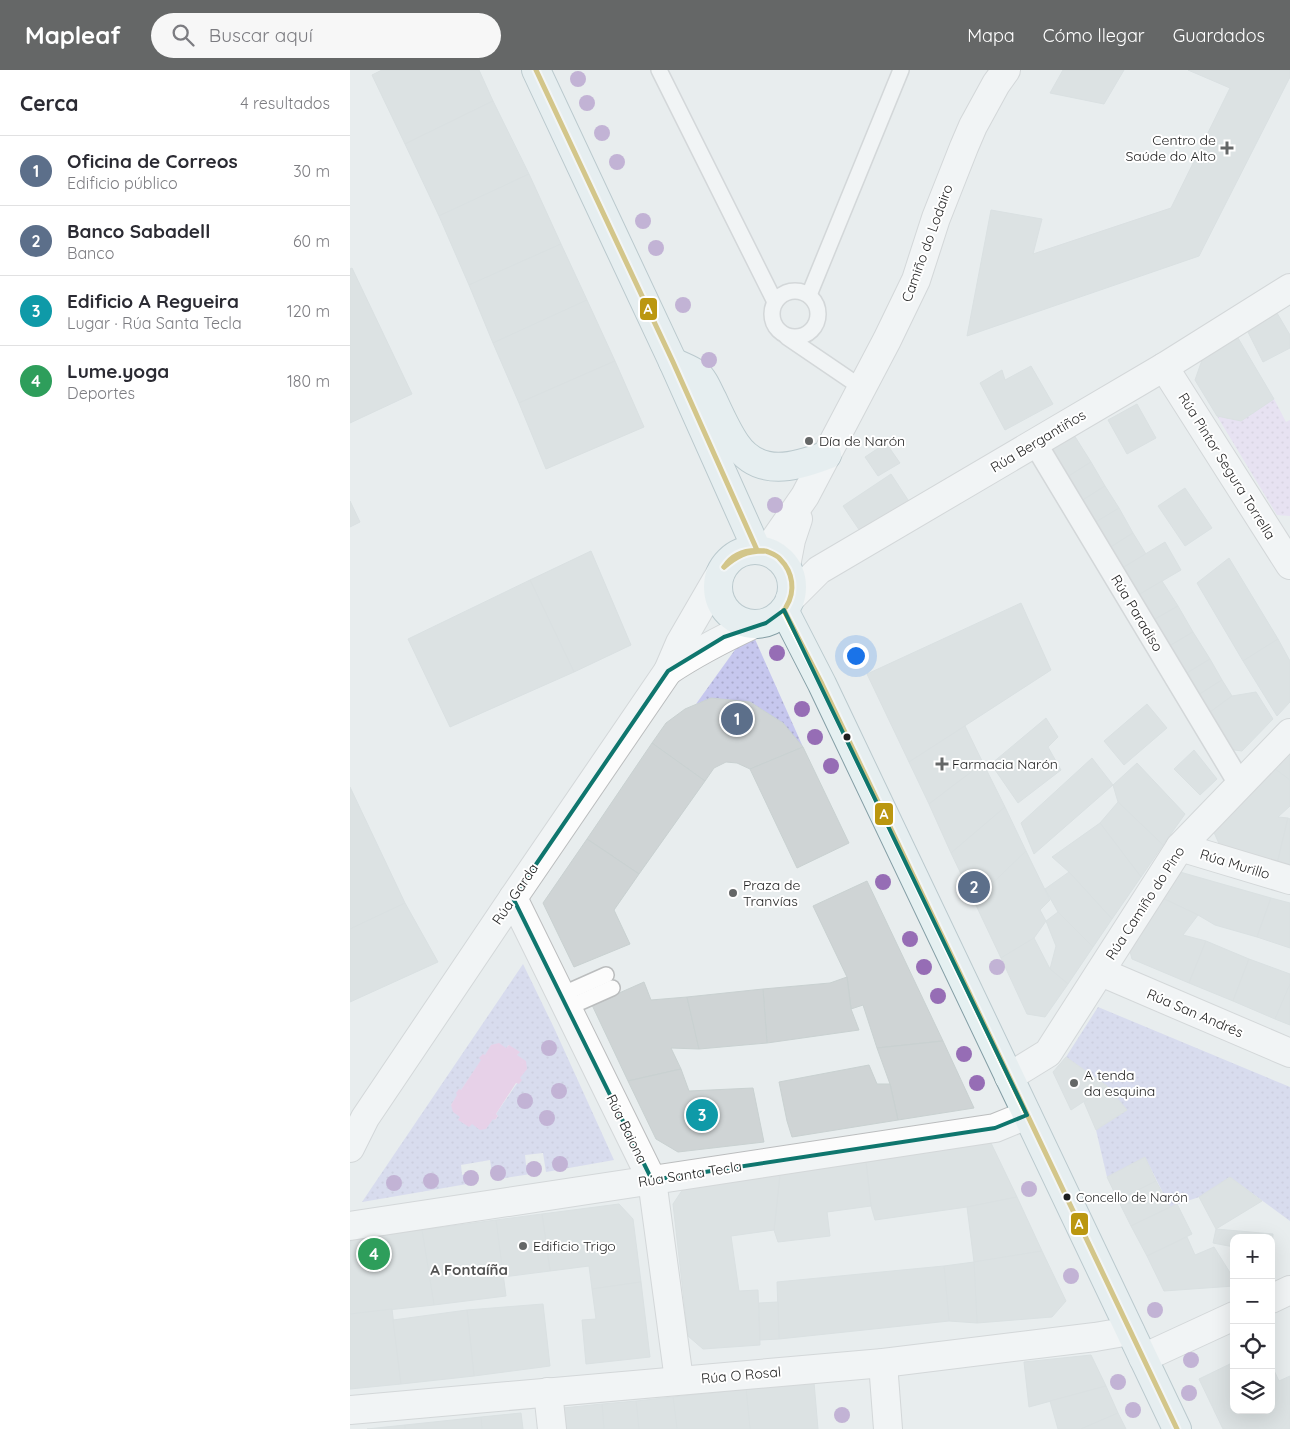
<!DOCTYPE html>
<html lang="es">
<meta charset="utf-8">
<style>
:root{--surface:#fff;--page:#f7f7f7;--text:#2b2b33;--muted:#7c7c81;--line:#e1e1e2;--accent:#656767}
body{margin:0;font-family:Quicksand,sans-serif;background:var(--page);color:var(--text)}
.controls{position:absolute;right:15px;bottom:15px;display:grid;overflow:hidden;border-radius:10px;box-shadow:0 5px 20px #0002}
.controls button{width:45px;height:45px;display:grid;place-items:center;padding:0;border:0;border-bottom:1px solid var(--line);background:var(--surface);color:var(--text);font:25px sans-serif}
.you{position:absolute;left:505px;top:585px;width:18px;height:18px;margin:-12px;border:4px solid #fff;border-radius:50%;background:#1a73e8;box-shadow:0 0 0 8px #1a73e833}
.badge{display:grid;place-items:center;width:32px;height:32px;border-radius:50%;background:var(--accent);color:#fff;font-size:16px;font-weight:700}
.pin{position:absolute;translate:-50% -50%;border:2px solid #fff;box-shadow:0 1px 5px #0006}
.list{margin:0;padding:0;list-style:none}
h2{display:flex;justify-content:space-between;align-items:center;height:65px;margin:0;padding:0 20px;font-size:21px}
h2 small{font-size:16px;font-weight:400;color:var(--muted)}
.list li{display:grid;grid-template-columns:32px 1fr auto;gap:15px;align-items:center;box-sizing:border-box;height:70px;padding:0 20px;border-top:1px solid var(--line)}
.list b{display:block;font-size:19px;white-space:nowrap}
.list p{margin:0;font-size:16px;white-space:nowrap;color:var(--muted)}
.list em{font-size:16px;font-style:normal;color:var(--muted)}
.icon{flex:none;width:28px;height:28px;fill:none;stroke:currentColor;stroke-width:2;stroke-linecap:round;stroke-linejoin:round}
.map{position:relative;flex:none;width:940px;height:1359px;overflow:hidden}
header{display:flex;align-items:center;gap:30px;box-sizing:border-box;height:70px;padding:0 25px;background:var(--accent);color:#fff}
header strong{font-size:24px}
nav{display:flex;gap:28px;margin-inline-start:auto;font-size:18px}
.search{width:350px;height:45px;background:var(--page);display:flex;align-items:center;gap:12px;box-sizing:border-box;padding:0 18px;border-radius:28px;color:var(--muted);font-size:19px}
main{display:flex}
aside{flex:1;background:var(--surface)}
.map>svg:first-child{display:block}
.grass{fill:url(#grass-dots);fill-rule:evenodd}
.park{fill:url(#park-dots)}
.pitch{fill:#e6b0e1}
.building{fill:#cfd4d5;stroke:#c9d1d1}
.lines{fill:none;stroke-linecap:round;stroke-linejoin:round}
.service-casing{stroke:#bbbdbe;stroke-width:18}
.pedestrian-casing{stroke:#bbbdbe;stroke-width:25}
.minor-casing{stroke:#bbbdbe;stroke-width:30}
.primary-casing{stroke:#849ea5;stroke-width:30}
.service{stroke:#fcfcfc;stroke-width:15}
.pedestrian{stroke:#fcfcfc;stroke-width:22}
.minor{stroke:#fcfcfc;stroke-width:28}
.primary{stroke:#e5f0f1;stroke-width:28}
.bus-1-casing{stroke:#fff;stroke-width:9}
.bus-1{stroke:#bb9710;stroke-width:5}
.tree{fill:#966db5}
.marked{fill:none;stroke:#0f766e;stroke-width:4;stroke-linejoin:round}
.poi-dot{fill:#656767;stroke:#fff;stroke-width:2}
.bus-dot{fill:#1f1f1f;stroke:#fff;stroke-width:2}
.labels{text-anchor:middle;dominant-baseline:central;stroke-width:4;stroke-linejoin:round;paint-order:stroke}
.bus-label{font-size:13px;fill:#1f1f1f;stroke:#fff;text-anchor:start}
.poi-label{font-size:14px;fill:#1f1f1f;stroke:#fff;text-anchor:start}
.street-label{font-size:14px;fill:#1f1f1f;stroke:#fff}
.neighbourhood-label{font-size:15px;font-weight:bold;fill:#525252;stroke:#fff}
.line-badge{stroke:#fff;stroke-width:2}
.badge-label{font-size:14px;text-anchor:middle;font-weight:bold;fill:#fff}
</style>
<header>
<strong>Mapleaf</strong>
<div class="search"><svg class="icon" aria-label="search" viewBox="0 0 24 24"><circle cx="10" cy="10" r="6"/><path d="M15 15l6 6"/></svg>Buscar aquí</div>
<nav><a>Mapa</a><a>Cómo llegar</a><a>Guardados</a></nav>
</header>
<main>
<aside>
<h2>Cerca<small>4 resultados</small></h2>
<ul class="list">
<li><span class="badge" style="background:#5c6f8a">1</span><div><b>Oficina de Correos</b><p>Edificio público</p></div><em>30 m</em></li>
<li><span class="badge" style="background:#5c6f8a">2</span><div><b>Banco Sabadell</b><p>Banco</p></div><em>60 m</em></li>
<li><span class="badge" style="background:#0f9aa8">3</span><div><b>Edificio A Regueira</b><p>Lugar · Rúa Santa Tecla</p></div><em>120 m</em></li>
<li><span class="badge" style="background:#2e9e5b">4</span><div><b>Lume.yoga</b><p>Deportes</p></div><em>180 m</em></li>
</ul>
</aside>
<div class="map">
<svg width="940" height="1359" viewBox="0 0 940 1359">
<defs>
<pattern id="grass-dots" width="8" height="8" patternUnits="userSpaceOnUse" patternTransform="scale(1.25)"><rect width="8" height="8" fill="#c6c7ee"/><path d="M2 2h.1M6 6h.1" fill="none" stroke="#aac" stroke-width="1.8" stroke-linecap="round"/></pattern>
<pattern id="park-dots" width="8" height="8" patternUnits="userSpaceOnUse" patternTransform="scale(1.25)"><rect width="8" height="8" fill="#e6d4f6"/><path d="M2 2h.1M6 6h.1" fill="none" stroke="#c5b6d2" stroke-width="1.8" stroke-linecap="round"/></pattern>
</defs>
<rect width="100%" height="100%" fill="#e8edee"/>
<g class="grass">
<path d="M404,567L453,677L433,653L400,632L361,628L346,634L392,570Z"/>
<path d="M173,894L205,960L264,1090L196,1102L193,1083L175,1085L176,1095L186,1093L187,1103L143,1110L140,1090L111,1095L112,1105L122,1103L123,1113L12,1132ZM158,975L169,982L167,985L170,1009L146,1044L148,1046L145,1050L143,1048L121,1054L101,1035L135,985L157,978Z"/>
<path d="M748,937L940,1017V1151L880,1107L849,1127L820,1137L795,1087L757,1107L746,1060L777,1040L757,1016L716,987Z"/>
</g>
<path class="park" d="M924,329L936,352L940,350V446L927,445L867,346L891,351Z"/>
<path class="pitch" d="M149,973L156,978L159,975L170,982L167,985L176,991L177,999L170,1008L172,1010L169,1014L166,1013L146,1044L148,1046L145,1050L143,1049L136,1059L130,1060L122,1054L119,1057L108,1050L110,1047L103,1042L101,1035L107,1025L106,1023L109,1019L111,1020L131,990L129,988L133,984L135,985L141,975Z"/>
<g class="building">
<path d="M32,0H129L143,31L55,74L22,5Z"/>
<path d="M713,0H774L754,34L700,23Z"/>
<path d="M838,0H940V7L849,186L617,266L641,140L692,149L683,184L821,138L880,18Z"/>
<path d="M143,31L179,104L89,146L55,74Z"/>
<path d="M179,104L211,174L119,215L89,146Z"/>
<path d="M211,174L237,230L143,273L119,215Z"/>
<path d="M2,198L62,324L0,353V199Z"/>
<path d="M237,230L265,291L169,333L143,273Z"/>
<path d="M927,243L940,265V278L913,292L898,262Z"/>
<path d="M888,268L924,329L891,351L867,346L845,310L852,290Z"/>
<path d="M265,291L294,357L196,399L169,333Z"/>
<path d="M681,296L703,334L655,360L630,313L652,300L655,310Z"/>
<path d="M787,334L806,368L777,384L758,350Z"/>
<path d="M724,365L741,392L714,409L696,381Z"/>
<path d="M536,373L550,393L528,406L515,387Z"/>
<path d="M741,392L755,416L728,433L714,409Z"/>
<path d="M541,404L562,436L514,467L493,436Z"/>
<path d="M755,416L769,438L741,455L728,433Z"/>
<path d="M835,418L862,458L835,476L808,436Z"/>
<path d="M0,431L10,452L0,457Z"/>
<path d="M769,438L783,463L756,480L741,455Z"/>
<path d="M783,463L796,484L769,500L756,480Z"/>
<path d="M815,472L831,500L785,527L769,500Z"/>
<path d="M241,481L281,575L224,602L180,510Z"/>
<path d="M879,488L928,569L893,591L847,513Z"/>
<path d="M180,510L224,602L100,657L58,569Z"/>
<path d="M812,511L828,536L800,552L785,527Z"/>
<path d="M671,533L701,600L559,692L517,604Z"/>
<path d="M828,536L843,562L816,578L800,552Z"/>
<path d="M843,562L860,589L832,606L816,578Z"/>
<path d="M928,569L940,591V632L927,646L893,591Z"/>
<path d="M860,589L872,610L845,627L832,606Z"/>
<path d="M872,610L882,626L856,645L845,627Z"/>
<path d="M906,622L923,649L892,681L877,679L856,645L882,626Z"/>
<path d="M361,628L400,632L433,653L453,677L400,699L387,693L376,692L364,698L355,711L302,673L316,653L335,639Z"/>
<path d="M797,634L817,658L774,695L754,671Z"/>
<path d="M696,648L708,667L698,677L711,700L668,733L641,694Z"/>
<path d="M615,656L633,693L579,734L559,692Z"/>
<path d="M302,673L355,711L289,804L237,769Z"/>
<path d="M453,677L499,773L447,798L400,699Z"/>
<path d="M940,677V710L921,696Z"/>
<path d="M844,680L867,709L850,725L824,699Z"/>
<path d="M742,688L763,715L684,784L671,753Z"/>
<path d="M633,693L655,737L601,783L579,734Z"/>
<path d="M787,693L835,744L813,775L768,732L763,715Z"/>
<path d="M921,696L940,710V736L928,747L938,748L927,794L871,778L862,758Z"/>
<path d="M0,717L55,833L0,859Z"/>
<path d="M768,732L813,775L791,807L750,753Z"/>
<path d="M655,737L676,781L624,831L601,783Z"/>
<path d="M938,748L940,749V797L927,794Z"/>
<path d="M750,753L791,807L762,849L719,802L702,787Z"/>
<path d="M237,769L289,804L264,840L280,874L224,897L193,833Z"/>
<path d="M676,781L700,830L690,840L696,851L684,868L651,888L624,831Z"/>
<path d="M719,802L762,849L743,877L708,842L695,819Z"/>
<path d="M830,802L921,828L907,867L865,855L848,845L808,826Z"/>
<path d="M517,811L593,971L527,978L513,935L501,939L497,907L463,836Z"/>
<path d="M808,826L848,845L833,865L856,871L839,913L782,889L778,873Z"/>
<path d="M921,828L940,833V878L907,867Z"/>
<path d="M55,833L88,892L0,932V859Z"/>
<path d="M708,842L743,877L718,914L700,899L706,876L696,851Z"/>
<path d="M684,868L700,899L718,914L695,947L677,944L651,888Z"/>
<path d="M856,871L899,889L883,931L839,913Z"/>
<path d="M899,889L940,904V914L925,949L883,931Z"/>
<path d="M497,907L501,939L509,960L417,973L413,919L480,913Z"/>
<path d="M294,912L301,930L337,927L349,979L321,978L331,999L278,1011L242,935Z"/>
<path d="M940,914V955L925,949Z"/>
<path d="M413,919L417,973L349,979L337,927Z"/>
<path d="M593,971L624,1038L548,1050L540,1014L527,978Z"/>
<path d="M716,987L757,1016L721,1040L703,1002Z"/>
<path d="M519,995L527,1014H540L548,1050L442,1067L437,1051L429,1012Z"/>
<path d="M331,999L339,1021L403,1018L414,1072L328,1082L306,1069L278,1011Z"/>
<path d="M757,1016L777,1040L746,1060L734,1032Z"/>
<path d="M640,1071L667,1127L617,1137L525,1150L521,1136L516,1092Z"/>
<path d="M795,1087L806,1111L768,1130L757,1107Z"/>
<path d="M516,1092L521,1136L477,1142L480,1166L428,1172L424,1160L430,1104Z"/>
<path d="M430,1104L424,1160L381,1166L389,1221L408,1220L410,1275L353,1279L338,1266L323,1134L333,1119Z"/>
<path d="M880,1107L912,1131L866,1159L849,1127Z"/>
<path d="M806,1111L820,1137L781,1156L768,1130Z"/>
<path d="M667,1127L692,1181L624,1192L617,1137Z"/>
<path d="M269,1134L283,1149L291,1212L242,1219L239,1196L200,1201L192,1144Z"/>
<path d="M827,1134L842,1164L797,1186L781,1156Z"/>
<path d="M192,1144L200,1201L153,1207L146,1150Z"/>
<path d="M146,1150L156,1226L84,1235L72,1160Z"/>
<path d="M866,1159L923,1164L922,1182L921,1168H884V1177L863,1173Z"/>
<path d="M72,1160L84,1235L0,1244V1169Z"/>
<path d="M837,1167L845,1185L864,1177L884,1209V1216L814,1221L797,1186Z"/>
<path d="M692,1181L716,1231L702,1247L627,1253L624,1192Z"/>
<path d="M624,1192L627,1253L599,1251L594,1196Z"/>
<path d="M594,1196L599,1251L429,1269L427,1212Z"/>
<path d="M291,1212L300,1287L236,1294L232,1250L246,1249L242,1219Z"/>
<path d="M428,1232L429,1269L410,1270L409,1233Z"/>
<path d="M193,1234L200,1296L124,1306L117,1240Z"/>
<path d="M42,1239L51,1314L0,1319V1244Z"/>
<path d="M117,1240L124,1306L51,1314L43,1250Z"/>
<path d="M741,1285L756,1316L679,1337L674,1292Z"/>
<path d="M884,1292V1340H921V1294L929,1311L940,1306V1359H873L849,1309Z"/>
<path d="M464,1312L468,1359H400L396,1319Z"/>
<path d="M756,1316L768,1343L731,1359H708L700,1331Z"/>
<path d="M396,1319L400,1359H327L323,1327Z"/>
<path d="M323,1327L327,1359H289L286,1331Z"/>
<path d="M286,1331L289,1359H254L252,1334Z"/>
<path d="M252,1334L254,1359H215L213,1338Z"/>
<path d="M171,1343L173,1359H132L131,1347Z"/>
<path d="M768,1343L776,1359H731Z"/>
<path d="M131,1347L132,1359H55V1355Z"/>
<path d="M55,1355V1359H17Z"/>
</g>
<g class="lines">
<g class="service-casing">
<g id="service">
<path d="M309,0L425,232"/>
<circle cx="445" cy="244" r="23"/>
<path d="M459,225L551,0"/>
<path d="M437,267L512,318"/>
<path d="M211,925L256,905"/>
<path d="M217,938L262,918"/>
</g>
</g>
<g class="pedestrian-casing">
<path id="pedestrian" d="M685,373L890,714"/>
</g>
<g class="minor-casing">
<g id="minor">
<path d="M814,297L940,495"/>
<path d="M417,481L455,426L537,270L566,210L586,148L614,77L623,56L646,14L656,0"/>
<path d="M436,496L441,470L448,449"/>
<path d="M440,529L469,500L814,297L940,218"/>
<path d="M318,601C345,583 374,568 404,554"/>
<path d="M830,777L940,810"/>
<path d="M163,828L302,1110L329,1310"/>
<path d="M751,902L940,983"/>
<path d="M659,1007L698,983L830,777L940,663"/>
<path d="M0,1078L15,1048L163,828L318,601L330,573L370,504"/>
<path d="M0,1156L645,1058L677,1045"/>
<path d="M921,1229L940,1220"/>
<path d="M793,1288L884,1246"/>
<path d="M533,1293L538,1359"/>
<path d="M198,1322L202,1359"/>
<path d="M0,1340L533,1293L745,1267L780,1261"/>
</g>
</g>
<g class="primary-casing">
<g id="primary">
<path d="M186,0L323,292L407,480"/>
<path d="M323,292C331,296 340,299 347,304C354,309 359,323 363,330C370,345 377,361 386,374C409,408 446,397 477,385"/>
<circle cx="405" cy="517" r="37"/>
<path d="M434,540L472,614L827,1359"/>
</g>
</g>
<use href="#service" class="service"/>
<use href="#pedestrian" class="pedestrian"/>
<use href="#minor" class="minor"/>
<use href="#primary" class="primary"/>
<g class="bus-1-casing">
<g id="bus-1">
<path d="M186,0L323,292L407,480"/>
<path d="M416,481C420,483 427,485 430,489C443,502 446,521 436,537"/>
<path d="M374,497C383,483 397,479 414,481"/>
<path d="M374,497C387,486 396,481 414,481"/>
<path d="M434,540L472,614L827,1359"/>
</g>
</g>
<use href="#bus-1" class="bus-1"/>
</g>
<g class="tree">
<circle cx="228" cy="9" r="8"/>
<circle cx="237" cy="33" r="8"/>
<circle cx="252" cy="63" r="8"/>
<circle cx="267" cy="92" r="8"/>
<circle cx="293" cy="151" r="8"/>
<circle cx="306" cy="178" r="8"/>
<circle cx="333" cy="235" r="8"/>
<circle cx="359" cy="290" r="8"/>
<circle cx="425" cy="435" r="8"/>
<circle cx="427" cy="583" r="8"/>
<circle cx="452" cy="639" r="8"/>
<circle cx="465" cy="667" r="8"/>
<circle cx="481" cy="696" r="8"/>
<circle cx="533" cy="812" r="8"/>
<circle cx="560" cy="869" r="8"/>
<circle cx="574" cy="897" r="8"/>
<circle cx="647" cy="897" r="8"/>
<circle cx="588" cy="926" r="8"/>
<circle cx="199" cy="978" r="8"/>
<circle cx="614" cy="984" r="8"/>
<circle cx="627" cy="1013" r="8"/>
<circle cx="209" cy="1021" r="8"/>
<circle cx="175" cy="1031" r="8"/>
<circle cx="197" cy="1048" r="8"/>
<circle cx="210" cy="1094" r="8"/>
<circle cx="184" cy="1099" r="8"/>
<circle cx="148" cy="1103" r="8"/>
<circle cx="121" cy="1108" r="8"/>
<circle cx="81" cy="1111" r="8"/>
<circle cx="44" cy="1113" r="8"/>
<circle cx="679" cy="1119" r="8"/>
<circle cx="721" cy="1206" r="8"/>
<circle cx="805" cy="1240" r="8"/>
<circle cx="841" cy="1290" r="8"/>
<circle cx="768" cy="1312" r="8"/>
<circle cx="839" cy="1323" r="8"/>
<circle cx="783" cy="1340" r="8"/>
<circle cx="492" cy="1345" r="8"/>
</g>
<path d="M0 0H940V1359H0ZM434,540L677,1045L645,1058L302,1110L163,828L318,601L374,567L416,553Z" fill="#e8edee" fill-opacity=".55" fill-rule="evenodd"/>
<path class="marked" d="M434,540L677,1045L645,1058L302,1110L163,828L318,601L374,567L416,553Z"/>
<g class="poi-dot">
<path d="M874.5 70.5h5v5h5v5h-5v5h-5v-5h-5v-5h5z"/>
<circle cx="459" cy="371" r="5"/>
<path d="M589.5 686.5h5v5h5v5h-5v5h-5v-5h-5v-5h5z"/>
<circle cx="383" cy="823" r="5"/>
<circle cx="724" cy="1013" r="5"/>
<circle cx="173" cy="1176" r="5"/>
</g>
<g class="bus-dot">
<circle cx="497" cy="667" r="4.5"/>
<circle cx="717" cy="1127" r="4.5"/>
</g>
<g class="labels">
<g class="bus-label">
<text x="726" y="1127">Concello de Narón</text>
</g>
<g class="poi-label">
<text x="866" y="70" text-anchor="end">Centro de<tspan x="866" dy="16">Saúde do Alto</tspan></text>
<text x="469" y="371">Día de Narón</text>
<text x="602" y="694">Farmacia Narón</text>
<text x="393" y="815">Praza de<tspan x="393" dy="16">Tranvías</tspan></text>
<text x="734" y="1005">A tenda<tspan x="734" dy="16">da esquina</tspan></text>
<text x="183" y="1176">Edificio Trigo</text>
</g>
<g class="street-label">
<text transform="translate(577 173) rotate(-70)">Camiño do Lodairo</text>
<text transform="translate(688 371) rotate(-31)">Rúa Bergantiños</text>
<text transform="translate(877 396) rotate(58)">Rúa Pintor Segura Torrella</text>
<text transform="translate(787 543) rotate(59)">Rúa Paradiso</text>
<text transform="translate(885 794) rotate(17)">Rúa Murillo</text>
<text transform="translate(165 824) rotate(-56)">Rúa Garda</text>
<text transform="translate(795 833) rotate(-57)">Rúa Camiño do Pino</text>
<text transform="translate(845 943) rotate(23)">Rúa San Andrés</text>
<text transform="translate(277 1059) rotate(64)">Rúa Baiona</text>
<text transform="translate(340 1104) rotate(-9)">Rúa Santa Tecla</text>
<text transform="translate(391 1305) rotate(-5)">Rúa O Rosal</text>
</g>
<g class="neighbourhood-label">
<text x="119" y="1199">A Fontaíña</text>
</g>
</g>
<g class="line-badge">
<rect x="289" y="227" width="19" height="24" rx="5" fill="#bb9710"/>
<rect x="524" y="732" width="20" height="24" rx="5" fill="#bb9710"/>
<rect x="720" y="1142" width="19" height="24" rx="5" fill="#bb9710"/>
</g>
<g class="badge-label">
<text x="298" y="244">A</text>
<text x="534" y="749">A</text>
<text x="729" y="1159">A</text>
</g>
</svg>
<div class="controls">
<button>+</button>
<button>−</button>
<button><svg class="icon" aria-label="locate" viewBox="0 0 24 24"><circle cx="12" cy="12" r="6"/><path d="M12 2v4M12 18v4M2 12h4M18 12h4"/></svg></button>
<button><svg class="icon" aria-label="layers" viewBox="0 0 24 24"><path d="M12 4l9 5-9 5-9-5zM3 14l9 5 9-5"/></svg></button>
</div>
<div class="you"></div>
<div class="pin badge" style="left:387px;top:649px;background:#5c6f8a">1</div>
<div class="pin badge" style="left:624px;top:817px;background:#5c6f8a">2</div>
<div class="pin badge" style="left:352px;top:1045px;background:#0f9aa8">3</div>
<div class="pin badge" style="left:24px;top:1184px;background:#2e9e5b">4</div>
</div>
</main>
